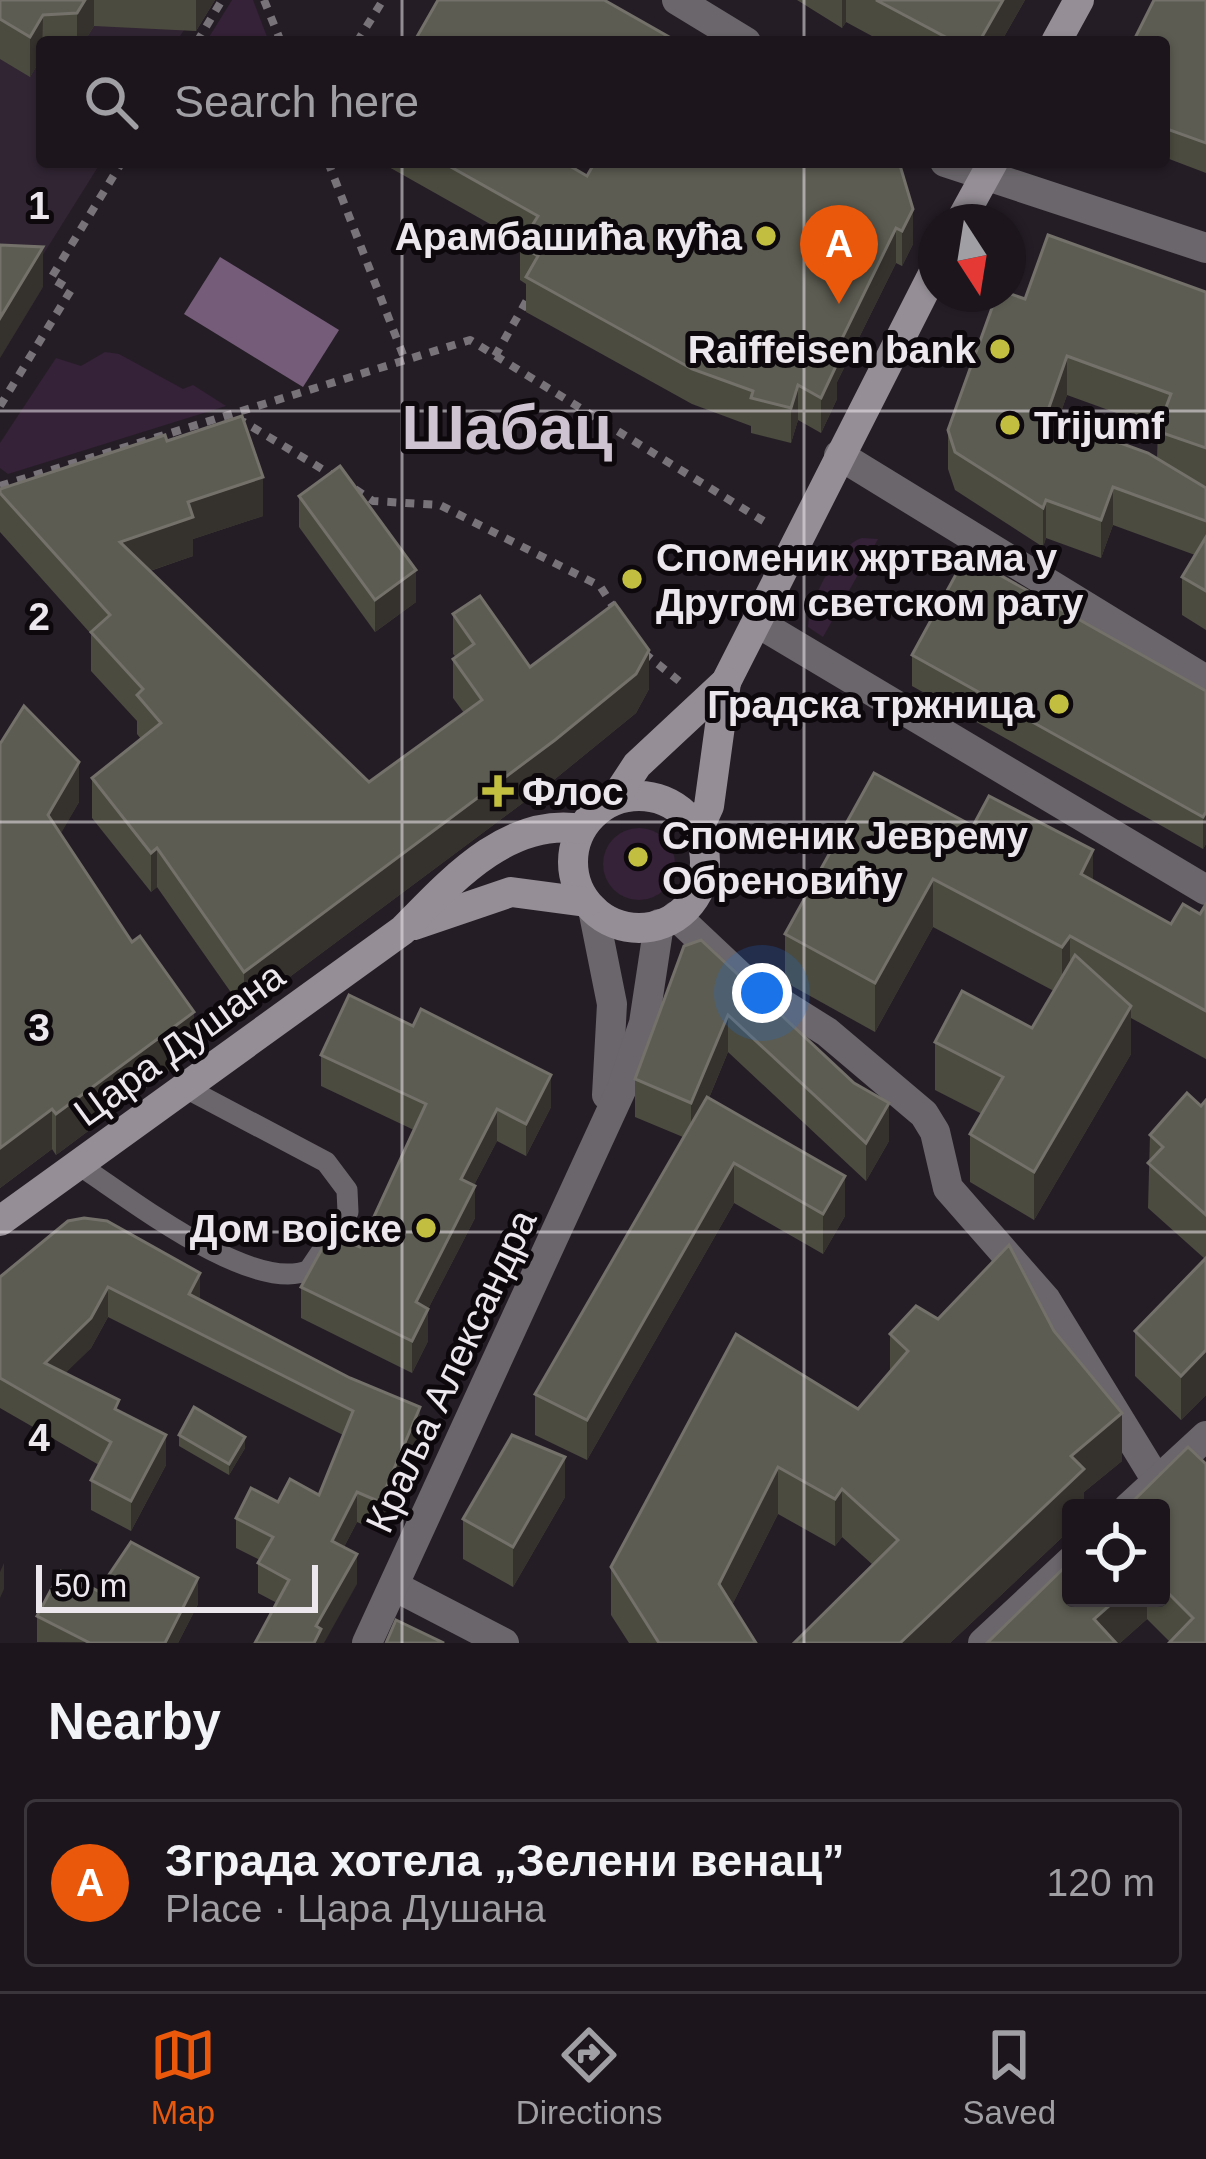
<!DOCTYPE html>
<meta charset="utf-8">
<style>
:root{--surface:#1c161c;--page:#292329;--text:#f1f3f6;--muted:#a09fa3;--line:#3a353b;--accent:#ea580c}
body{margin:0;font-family:Arial,sans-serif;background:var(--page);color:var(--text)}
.controls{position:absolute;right:36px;bottom:36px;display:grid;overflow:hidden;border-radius:12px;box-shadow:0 3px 9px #0004}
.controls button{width:108px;height:108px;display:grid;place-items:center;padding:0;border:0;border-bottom:3px solid var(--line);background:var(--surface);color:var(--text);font:60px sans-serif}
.compass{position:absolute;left:918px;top:204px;width:108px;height:108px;border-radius:50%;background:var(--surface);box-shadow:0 3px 9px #0004;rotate:168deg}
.scale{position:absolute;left:36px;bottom:30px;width:282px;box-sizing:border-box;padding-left:12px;border:6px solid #ece7ed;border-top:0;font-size:33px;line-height:42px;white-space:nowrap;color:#ece7ed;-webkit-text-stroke:9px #0c080c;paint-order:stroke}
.you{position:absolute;left:762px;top:993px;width:42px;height:42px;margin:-30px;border:9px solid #fff;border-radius:50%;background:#1a73e8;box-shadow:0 0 0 18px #1a73e833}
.badge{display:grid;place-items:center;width:78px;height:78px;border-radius:50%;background:var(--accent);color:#fff;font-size:39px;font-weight:700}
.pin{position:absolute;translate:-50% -99px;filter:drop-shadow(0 3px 6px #0008)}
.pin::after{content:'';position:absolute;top:63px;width:42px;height:36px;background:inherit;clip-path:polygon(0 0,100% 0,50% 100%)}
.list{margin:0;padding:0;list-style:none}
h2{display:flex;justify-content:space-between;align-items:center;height:156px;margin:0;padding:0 48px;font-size:51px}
h2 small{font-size:39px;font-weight:400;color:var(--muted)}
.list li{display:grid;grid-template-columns:78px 1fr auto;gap:36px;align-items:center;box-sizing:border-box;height:168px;margin:0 24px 24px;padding:0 24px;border:3px solid var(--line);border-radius:12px}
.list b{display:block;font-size:45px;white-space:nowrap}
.list p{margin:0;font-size:39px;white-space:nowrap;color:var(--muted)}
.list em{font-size:39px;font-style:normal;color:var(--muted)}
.icon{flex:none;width:66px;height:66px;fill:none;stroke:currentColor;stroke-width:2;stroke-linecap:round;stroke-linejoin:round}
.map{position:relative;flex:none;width:1206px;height:1643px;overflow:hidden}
.search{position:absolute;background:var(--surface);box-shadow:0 3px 9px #0004;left:36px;right:36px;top:36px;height:132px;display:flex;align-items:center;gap:30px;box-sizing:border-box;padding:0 42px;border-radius:12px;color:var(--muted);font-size:45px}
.sheet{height:348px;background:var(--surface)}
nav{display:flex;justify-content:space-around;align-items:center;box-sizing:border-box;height:168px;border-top:3px solid var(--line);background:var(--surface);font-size:33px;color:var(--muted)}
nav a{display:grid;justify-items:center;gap:6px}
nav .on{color:var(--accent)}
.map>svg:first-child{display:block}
.built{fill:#312533}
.green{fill:#352138}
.water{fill:#755d7a}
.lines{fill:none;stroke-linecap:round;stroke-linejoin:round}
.path{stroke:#787279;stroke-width:8;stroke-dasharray:9 9;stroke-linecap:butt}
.service{stroke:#6a666b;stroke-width:21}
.pedestrian{stroke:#6a666b;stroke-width:30}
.minor{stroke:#6a666b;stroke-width:30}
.secondary{stroke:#958e96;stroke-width:30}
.wall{fill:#4b4b3f;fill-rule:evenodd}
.shaded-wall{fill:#35312d}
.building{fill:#5c5c52;stroke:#73716a;stroke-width:3}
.grid{fill:none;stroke:#ece7ed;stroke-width:3;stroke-opacity:0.55}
.poi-dot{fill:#c1be40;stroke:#0c080c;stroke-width:4.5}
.labels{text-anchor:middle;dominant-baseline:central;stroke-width:10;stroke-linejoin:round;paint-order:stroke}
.poi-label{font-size:39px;font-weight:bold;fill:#ece7ed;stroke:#0c080c;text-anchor:end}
.street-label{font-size:39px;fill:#ece7ed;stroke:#0c080c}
.town-label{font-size:63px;font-weight:bold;fill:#cec3d0;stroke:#0c080c}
.grid-label{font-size:39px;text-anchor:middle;font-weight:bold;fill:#ece7ed;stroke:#0c080c;stroke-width:10;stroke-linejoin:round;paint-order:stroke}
</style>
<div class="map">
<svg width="1206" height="1643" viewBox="0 0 1206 1643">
<rect width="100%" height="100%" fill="#251d26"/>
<path class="built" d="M0,0H215L196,31L184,30L176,42H42V162H101L24,285L43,287L0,358Z"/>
<g class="green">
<path d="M232,0H253L269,42H206Z"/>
<path d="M105,352L119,354L183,389L193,385L226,406L8,474L0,468V443L56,358L81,366Z"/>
<path d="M862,538L878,539L823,637L808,627C809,601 837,545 862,538Z"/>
<circle cx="639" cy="864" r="36"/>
</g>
<path class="water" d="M220,257L339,330L303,387L184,314Z"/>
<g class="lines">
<g class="path">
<path d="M264,0L281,42"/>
<path d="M197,42L222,0"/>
<path d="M357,42L383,0"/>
<path d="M296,162L328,163"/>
<path d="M328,162L405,360"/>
<path d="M495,356L530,295"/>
<path d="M0,406L71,290L51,278L122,162"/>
<path d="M236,424L244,422L337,478"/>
<path d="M0,486L470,340L770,525"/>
<path d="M355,489L373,501L440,505L600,586L616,611"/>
<path d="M644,653L679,681"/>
</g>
<path class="service" d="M79,1165C128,1197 252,1295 309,1270L348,1212L347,1190L326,1162L184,1087"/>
<g class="pedestrian">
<path d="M677,0L746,42"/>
<path d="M945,162L1206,248"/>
</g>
<g class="minor">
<path d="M839,455L1206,680"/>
<path d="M758,623L1206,890"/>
<path d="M593,909L612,1004L607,1095"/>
<path d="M676,916L744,980L827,1032L924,1114L935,1132L948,1188L1046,1300L1157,1481"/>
<path d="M1128,1508L1206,1436"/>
<path d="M394,1586L504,1643"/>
<path d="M367,1643L622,1088L644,1023L659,924"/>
<path d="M983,1643L1071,1561"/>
</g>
<g class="secondary">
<path d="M1056,42L1079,0"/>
<path d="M960,222L993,162"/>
<circle cx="639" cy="862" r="66"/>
<path d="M614,800L637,765L726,682L936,268"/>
<path d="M698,830L709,806L726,682"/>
<path d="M414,925L511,892L586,902"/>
<path d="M0,1221L403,930C451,881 508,817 581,829"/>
</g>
</g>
<g class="wall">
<path d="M0,0H215L196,31L94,26L84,42H42V57L30,77L0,59Z"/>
<path d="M797,0H1025L1001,42H883L846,22L842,28Z"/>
<path d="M1206,0V173L1164,157V42Z"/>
<path d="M380,162H563L587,176L899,162L913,244L902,266L896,263L837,382V399L821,433L798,420L791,443L751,433V426L692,404L526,312V284L520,280V245L522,242Z"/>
<path d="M1206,292V630L1182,615V577L1195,555L1113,525L1101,558L1046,538L1043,547L955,490L948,469V430L1025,299ZM1067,395L1158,428L1157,459L1058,420Z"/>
<path d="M167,441L263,516L193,539V556L150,571L369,782L464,713L453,698V659L456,657L453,654V614L530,667L649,689L636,713L555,779L244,1011L157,887L151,892L92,818V778L141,739L137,734V721L91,671V634L0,532V489Z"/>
<path d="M299,496L416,602L375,632L299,527Z"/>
<path d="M912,655L1206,691V844L1203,849L912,686Z"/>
<path d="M0,744L79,802L60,834L194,1052L56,1155L52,1149L0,1188Z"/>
<path d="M973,826L1093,881L1171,924L1200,914L1206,904V1059L1131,1018V1054L1034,1220L970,1182V1134L982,1114L935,1090V1042L1032,1028L1054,991L933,927L875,1032L785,982V934Z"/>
<path d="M684,946L889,1141L866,1181L728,1052L709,1098L845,1216L823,1254L734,1203L587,1460L535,1435V1394L683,1137L635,1117V1079Z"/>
<path d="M321,1055L551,1107L526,1156L497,1141L474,1185L475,1218L428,1309V1341L412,1373L301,1318V1287L360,1247L414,1130L321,1086Z"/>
<path d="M1206,1100V1395L1181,1420L1135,1376V1331L1205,1259L1148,1208L1150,1135L1201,1106Z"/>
<path d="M68,1221L200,1300L420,1437L380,1532L357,1522L344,1547L357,1584L277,1603L258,1593V1563L260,1560L236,1548V1518L278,1502L319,1495L343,1435L108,1317L91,1348L65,1373L119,1411L166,1465L131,1531L91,1510V1480L99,1465L0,1408V1277Z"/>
<path d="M890,1334L1122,1461L1084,1492V1508L1071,1529L950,1643H794L873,1565L842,1537L835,1546L778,1514L732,1605L756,1643H629L611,1615V1567L858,1409L890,1372Z"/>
<path d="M179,1435L245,1448L229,1475L179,1446Z"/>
<path d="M565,1497L513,1587L463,1559V1519Z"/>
<path d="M1161,1508L1206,1643L1170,1642L1147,1619L1120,1643H987L1071,1598H1161Z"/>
<path d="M98,1591L198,1604L178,1643L37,1642V1616Z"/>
</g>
<g class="shaded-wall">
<path d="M85,0H94V26L84,42H77V13Z"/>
<path d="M196,0H215L196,31Z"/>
<path d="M842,0H846V22L842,28Z"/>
<path d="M1003,0H1025L1001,42H979Z"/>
<path d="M43,15L42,57L30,77V37Z"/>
<path d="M913,209V244L902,266V231Z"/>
<path d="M896,228V263L837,382V399L821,433V398L831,361Z"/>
<path d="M43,247V287L0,358V318Z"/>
<path d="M1067,356V395L1046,454V416Z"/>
<path d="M798,385V420L791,443V408Z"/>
<path d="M263,477V516L193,539V556L120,581V542L188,502Z"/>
<path d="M1113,487V525L1101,558V520Z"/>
<path d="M1046,500V538L1043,547V508Z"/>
<path d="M416,570V602L375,632V600Z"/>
<path d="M649,650V689L636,713L555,779L244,1011V972Z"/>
<path d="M79,762V802L48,856V815Z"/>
<path d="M1206,812V844L1203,849V817Z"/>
<path d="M157,848V887L151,892V853Z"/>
<path d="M1093,850V898L1081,874Z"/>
<path d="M933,879V927L875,1032V983Z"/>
<path d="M1070,936V984L1062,995V947Z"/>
<path d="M1131,1006V1054L1034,1220V1172Z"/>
<path d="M194,1012V1052L56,1155V1114Z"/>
<path d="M728,1015V1052L691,1141V1103Z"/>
<path d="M551,1075V1107L526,1156V1124Z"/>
<path d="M889,1103V1141L866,1181V1143Z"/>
<path d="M52,1109V1149L0,1188V1148Z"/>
<path d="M497,1109V1141L461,1210V1179Z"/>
<path d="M734,1163V1203L587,1460V1420Z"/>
<path d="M845,1176V1216L823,1254V1214Z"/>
<path d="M475,1186V1218L428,1309V1341L412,1373V1341L416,1302Z"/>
<path d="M200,1273V1303L189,1294Z"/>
<path d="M108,1287V1317L91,1348L45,1393V1363Z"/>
<path d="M1206,1350V1395L1181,1420V1376Z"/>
<path d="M420,1407V1437L380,1532V1502Z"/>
<path d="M1122,1413V1461L1084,1492V1508H1071V1529L950,1643H900L1071,1456Z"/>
<path d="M166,1435V1465L131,1531V1501Z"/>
<path d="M245,1437V1448L229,1475V1464Z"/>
<path d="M565,1457V1497L513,1587V1547Z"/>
<path d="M778,1467V1514L719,1631V1584Z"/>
<path d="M842,1489V1537L835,1546V1499Z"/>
<path d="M357,1492V1522L332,1570V1541Z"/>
<path d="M357,1554V1584L324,1643H314L316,1626Z"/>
<path d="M4,1563V1589L0,1598V1572Z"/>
<path d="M198,1578V1604L178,1643H165Z"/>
<path d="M1118,1598H1147V1619L1120,1643H1094V1619Z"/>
</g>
<g class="building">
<path d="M0,0H85L77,13L43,15L30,37L0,19Z"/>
<path d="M438,0H604L678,42H414Z"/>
<path d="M876,0H1003L979,42H955Z"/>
<path d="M1154,0H1206V143L1164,128V42H1133Z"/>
<path d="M442,162H563L587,176L595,162H899L913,209L902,231L896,228L831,361L837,364L821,398L798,385L791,408L751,398L753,391L692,369L526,277L538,256L520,245L538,216Z"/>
<path d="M1048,235L1206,292V448L1157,431L1171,394L1067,356L1046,416L1148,453L1206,488V521L1113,487L1101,520L1046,500L1043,508L955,452L948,430L997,294L1008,293L1025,299Z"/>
<path d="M0,245L43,247L0,318Z"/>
<path d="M242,416L263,477L188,502L193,517L120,542L369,782L482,700L453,659L474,644L453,614L480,596L530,667L615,603L649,650L636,674L555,740L244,972L157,848L151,853L92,778L161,723L137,695L143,689L91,632L110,615L0,493V489L165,435L167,441Z"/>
<path d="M340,466L416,570L375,600L299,496Z"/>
<path d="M1206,537V591L1182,577Z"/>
<path d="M966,556L1206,691V812L1203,817L912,655Z"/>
<path d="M24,706L79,762L48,815L132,942L140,936L194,1012L56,1114L52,1109L0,1148V744Z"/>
<path d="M874,773L973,826L989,796L1093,850L1081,874L1171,924L1183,904L1200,914L1206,904V1011L1070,936L1062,947L933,879L875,983L785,934Z"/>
<path d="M701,940L854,1083L889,1103L866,1143L728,1015L691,1103L635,1079L684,946Z"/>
<path d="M1075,955L1131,1006L1034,1172L970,1134L1003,1077L935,1042L962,991L1032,1028Z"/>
<path d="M349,995L413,1026L421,1009L551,1075L526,1124L497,1109L461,1179L475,1186L416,1302L428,1309L412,1341L301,1287L330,1234L360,1247L426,1104L321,1055Z"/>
<path d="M1187,1093L1201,1106L1206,1100V1215L1148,1163L1163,1147L1150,1135Z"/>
<path d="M707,1097L845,1176L823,1214L734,1163L587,1420L535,1394Z"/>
<path d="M84,1218L107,1221L200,1273L189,1294L350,1378L420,1407L380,1502L357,1492L332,1541L357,1554L316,1626L321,1629L314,1643H255L289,1580L258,1563L273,1537L236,1518L251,1488L278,1502L290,1479L319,1495L353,1411L108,1287L91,1318L45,1363L119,1400L115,1409L166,1435L131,1501L91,1480L111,1442L0,1378V1277L68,1221Z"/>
<path d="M1009,1245L1054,1331L1122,1413L1071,1456L1084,1469L900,1643H794L898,1540L842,1489L835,1499L778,1467L719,1584L756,1643H659L611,1567L736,1334L858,1409L908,1351L890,1334L916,1306L938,1319Z"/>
<path d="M1206,1258V1350L1181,1376L1135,1331Z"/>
<path d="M194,1407L245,1437L229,1464L179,1435Z"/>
<path d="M512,1435L565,1457L513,1547L463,1519Z"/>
<path d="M1188,1447L1206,1464V1643H1169L1193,1618L1161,1586V1508H1126Z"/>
<path d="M131,1542L198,1578L165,1643H90L37,1616L61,1571L98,1591Z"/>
<path d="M1071,1561V1598H1118L1094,1619L1116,1643H987Z"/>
<path d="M396,1620L444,1643H386Z"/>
</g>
<path class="grid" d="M402,0V42M804,0V42M402,162V1643M804,162V1643M0,411H1206M0,822H1206M0,1232H1206"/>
<g class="poi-dot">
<circle cx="766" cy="236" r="12"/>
<circle cx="1000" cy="349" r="12"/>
<circle cx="1010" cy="425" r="12"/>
<circle cx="632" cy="579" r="12"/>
<circle cx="1059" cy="704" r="12"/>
<path d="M492 773h12v12h12v12h-12v12h-12v-12h-12v-12h12z"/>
<circle cx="638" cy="857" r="12"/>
<circle cx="426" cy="1228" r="12"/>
</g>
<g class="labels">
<g class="poi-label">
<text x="742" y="236">Арамбашића кућа</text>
<text x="976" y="349">Raiffeisen bank</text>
<text x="1034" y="425" text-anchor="start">Trijumf</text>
<text x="656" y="557" text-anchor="start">Споменик жртвама у<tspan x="656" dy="45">Другом светском рату</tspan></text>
<text x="1035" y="704">Градска тржница</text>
<text x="522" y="791" text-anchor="start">Флос</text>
<text x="662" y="835" text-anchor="start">Споменик Јеврему<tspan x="662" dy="45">Обреновићу</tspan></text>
<text x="402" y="1228">Дом војске</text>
</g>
<g class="street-label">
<text transform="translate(179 1044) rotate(-36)">Цара Душана</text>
<text transform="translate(451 1371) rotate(-65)">Краља Александра</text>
</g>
<g class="town-label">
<text x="507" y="427">Шабац</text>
</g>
</g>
<g class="grid-label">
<text x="39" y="219">1</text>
<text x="39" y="630">2</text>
<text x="39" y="1041">3</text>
<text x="39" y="1451">4</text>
</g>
</svg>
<div class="controls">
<button><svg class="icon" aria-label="locate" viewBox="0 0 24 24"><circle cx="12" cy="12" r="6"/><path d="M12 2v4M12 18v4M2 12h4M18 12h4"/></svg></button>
</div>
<svg class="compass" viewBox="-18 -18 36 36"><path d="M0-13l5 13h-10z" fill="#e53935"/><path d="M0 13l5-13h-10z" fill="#a09fa3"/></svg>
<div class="scale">50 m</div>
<div class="you"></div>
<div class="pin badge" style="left:839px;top:304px">A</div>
<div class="search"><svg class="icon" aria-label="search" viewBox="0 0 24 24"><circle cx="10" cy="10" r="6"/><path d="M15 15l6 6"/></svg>Search here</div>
</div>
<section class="sheet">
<h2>Nearby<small></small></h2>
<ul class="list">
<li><span class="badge">A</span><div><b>Зграда хотела „Зелени венац”</b><p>Place · Цара Душана</p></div><em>120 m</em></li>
</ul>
</section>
<nav>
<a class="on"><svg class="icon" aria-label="map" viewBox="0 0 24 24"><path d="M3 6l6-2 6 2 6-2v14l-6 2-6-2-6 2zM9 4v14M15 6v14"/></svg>Map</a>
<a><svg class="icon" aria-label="directions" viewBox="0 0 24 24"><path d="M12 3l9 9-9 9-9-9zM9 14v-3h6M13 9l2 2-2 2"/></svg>Directions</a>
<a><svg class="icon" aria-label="saved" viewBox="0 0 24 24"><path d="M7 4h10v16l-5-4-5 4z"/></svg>Saved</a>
</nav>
